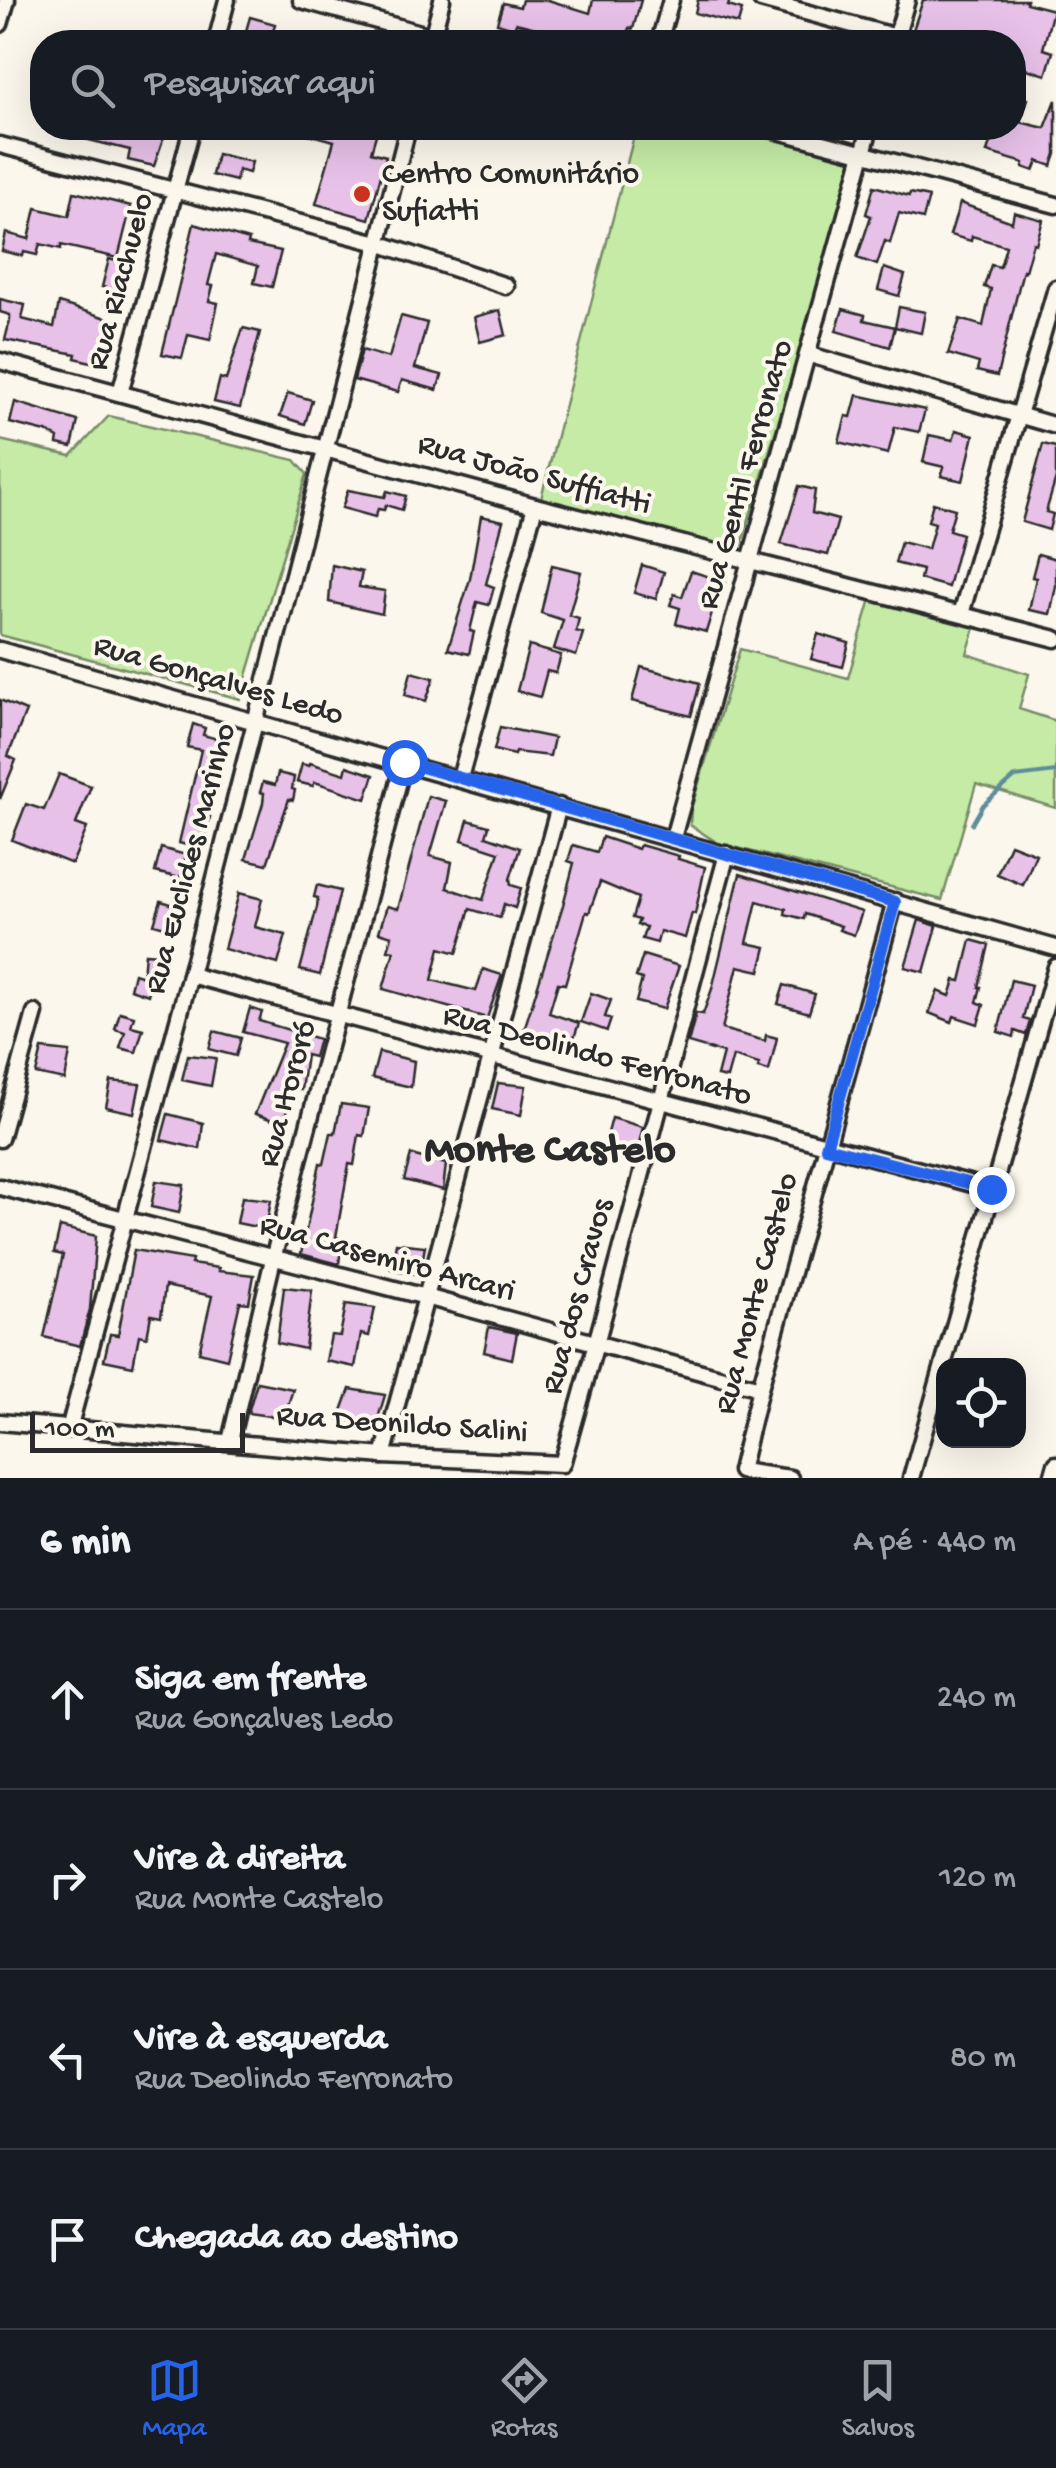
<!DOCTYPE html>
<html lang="pt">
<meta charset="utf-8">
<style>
:root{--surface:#171b24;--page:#20242c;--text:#f1f3f6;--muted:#9ea1a6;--line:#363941;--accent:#2563eb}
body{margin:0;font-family:"Gochi Hand",sans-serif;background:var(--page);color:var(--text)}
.controls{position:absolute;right:30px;bottom:30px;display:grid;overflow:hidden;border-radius:20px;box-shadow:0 10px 40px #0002}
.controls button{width:90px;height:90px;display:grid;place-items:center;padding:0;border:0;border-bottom:2px solid var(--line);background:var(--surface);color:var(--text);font:50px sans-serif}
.scale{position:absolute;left:30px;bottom:25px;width:215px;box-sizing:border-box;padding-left:10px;border:5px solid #2b2b2b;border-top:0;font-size:28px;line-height:35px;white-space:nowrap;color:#2b2b2b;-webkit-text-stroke:8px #fbf7ec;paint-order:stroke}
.stop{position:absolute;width:30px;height:30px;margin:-22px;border:8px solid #2563eb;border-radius:50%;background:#fff}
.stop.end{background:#2563eb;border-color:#fff;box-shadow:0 2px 10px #0008}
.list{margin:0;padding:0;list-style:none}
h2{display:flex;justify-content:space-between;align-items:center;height:130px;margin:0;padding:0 40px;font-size:42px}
h2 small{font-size:32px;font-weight:400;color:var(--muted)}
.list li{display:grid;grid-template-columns:65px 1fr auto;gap:30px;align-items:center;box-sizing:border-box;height:180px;padding:0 40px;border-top:2px solid var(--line)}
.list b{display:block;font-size:38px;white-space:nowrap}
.list p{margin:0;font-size:32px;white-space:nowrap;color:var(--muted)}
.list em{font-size:32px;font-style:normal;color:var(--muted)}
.icon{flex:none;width:55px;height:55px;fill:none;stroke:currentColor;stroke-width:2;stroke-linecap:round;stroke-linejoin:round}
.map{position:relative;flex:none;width:1056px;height:1478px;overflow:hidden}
.search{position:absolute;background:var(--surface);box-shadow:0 10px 40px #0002;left:30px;right:30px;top:30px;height:110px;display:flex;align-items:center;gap:25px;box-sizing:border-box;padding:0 35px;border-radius:40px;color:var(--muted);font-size:38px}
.sheet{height:850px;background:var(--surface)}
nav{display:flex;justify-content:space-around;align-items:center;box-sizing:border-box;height:140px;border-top:2px solid var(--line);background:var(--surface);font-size:28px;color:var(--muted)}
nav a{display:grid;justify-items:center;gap:5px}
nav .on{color:var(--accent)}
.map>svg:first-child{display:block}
.green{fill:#c5eba6;stroke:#788b68;stroke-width:2.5}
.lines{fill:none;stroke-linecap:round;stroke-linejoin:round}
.stream{stroke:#5f8c99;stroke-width:4}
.building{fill:#e8c1e9;stroke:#2b2b2b;stroke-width:2.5}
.minor-casing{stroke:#2b2b2b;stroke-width:21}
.minor{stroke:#fbf7ec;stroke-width:14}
.route{stroke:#2563eb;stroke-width:12}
.poi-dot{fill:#c8321e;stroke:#fbf7ec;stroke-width:4}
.labels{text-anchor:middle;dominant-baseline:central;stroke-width:8;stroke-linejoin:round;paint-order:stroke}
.poi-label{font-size:32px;fill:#2b2b2b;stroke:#fbf7ec;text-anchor:start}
.street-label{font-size:32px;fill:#2b2b2b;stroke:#fbf7ec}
.district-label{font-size:42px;font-weight:bold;fill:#2b2b2b;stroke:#fbf7ec}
</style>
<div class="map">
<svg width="1056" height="1478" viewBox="0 0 1056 1478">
<rect width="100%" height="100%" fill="#fbf7ec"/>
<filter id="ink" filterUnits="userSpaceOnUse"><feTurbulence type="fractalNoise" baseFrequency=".01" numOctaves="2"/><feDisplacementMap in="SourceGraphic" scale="20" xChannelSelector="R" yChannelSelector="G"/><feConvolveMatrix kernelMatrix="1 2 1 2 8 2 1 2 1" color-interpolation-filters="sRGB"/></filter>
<g filter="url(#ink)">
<g class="green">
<path d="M636,128H750L858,155L739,553L540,502Z"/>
<path d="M109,416L295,460L307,474L240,699L0,635V440L71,456Z"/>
<path d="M873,592L977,621L967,654L1029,674L1019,709L1056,721V808L976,784L942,900L718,843L690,825L691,809L740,649L848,678Z"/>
</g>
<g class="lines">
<path class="stream" d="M972,824L983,805L1015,777L1056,772"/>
</g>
<g class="building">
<path d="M522,0H548L590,13L593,0H641L633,29L629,28L625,42H578L564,39L563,42H537L540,29L516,23L514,28L497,23L503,3L520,7Z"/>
<path d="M698,0H730L728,6L742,10L738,24L695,13Z"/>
<path d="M923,0H1027L1026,3L1053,10L1043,49L1053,52L1046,75L1014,65V42H941L913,30Z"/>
<path d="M250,17L275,24L270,42H249L252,32L246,31Z"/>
<path d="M1014,94L1028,99L1020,122L1045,128L1056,100V154L1052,166L1038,161L1034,171L1023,167L1024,163L987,152L992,137L970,130L1014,128Z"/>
<path d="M57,128H167L154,166L128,160L130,150L56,132Z"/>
<path d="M297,128H378L371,152L386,156L369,219L316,204L334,141L297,131Z"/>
<path d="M217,154L252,162L249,173L238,170L236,181L212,175Z"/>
<path d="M874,186L909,196L910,193L929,197L923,219L899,213L890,243L885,241L877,265L857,258L871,216L866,214Z"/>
<path d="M74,192L131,206L118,258L61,245V249L40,244L37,255L24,252L23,256L2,251L6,233L29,239L36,208L69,216Z"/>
<path d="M960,203L1012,222L1014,212L1043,220L1036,244L1033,243L1025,271L1023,270L997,376L977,371L979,363L948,354L960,319L983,326L991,289L984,287L991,265L1000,267L1006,246L972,236L971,241L950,235Z"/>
<path d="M194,224L249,240L248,244L281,251L272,287L254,283L258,266L216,254L208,285L213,286L209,301L218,303L210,340L188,335L182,358L162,354Z"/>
<path d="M109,259L130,265L118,307L105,304L109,288L102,287Z"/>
<path d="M884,268L905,275L899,296L878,290Z"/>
<path d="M0,299L25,305L22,319L54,327L59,303L110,319L99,364L75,358L76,354L5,340L10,320V315L0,312Z"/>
<path d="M899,307L925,312L921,333L895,327Z"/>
<path d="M843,309L865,315L864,320L895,327L890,347L836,331Z"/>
<path d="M500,310L506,335L480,342L474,317Z"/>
<path d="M401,316L427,323L415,368L442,375L437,390L402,380L398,392L354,380L362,350L389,358Z"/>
<path d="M243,328L260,332L240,408L214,402L220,378L226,380Z"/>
<path d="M288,393L312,400L305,424L280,416Z"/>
<path d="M857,395L925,410L919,432L895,427L888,454L839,442L846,416L851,417Z"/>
<path d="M15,402L78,421L72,447L57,444L58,438L46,432L10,423Z"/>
<path d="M956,430L974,435L963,481L941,476L944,467L923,462L929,435L953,440Z"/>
<path d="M1043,444L1056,447V478L1046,512L1053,514L1049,530L1022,522Z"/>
<path d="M799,486L815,490L812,513L838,520L828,555L781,544Z"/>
<path d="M348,490L385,497L387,491L406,496L402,510L386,505L384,510L378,509L375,517L342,508Z"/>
<path d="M933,503L955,509L949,530L962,534L948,587L920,579L922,570L895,563L901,542L928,549L935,523L928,521Z"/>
<path d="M481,516L503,521L486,584L494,587L489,605L477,602L470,631L474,632L469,654L448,649L470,579Z"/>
<path d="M1038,554L1056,559V586L1050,614L1029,610L1036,578L1032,577Z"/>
<path d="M332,565L362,572L359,587L385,591L382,614L329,602Z"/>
<path d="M552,565L581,572L569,615L579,618L576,631L583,633L576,656L554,649L563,620L541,613Z"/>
<path d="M642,565L664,572L656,599L634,593Z"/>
<path d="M691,571L725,582L720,597L717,596L706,632L676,624L680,608L670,605L674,594L682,597Z"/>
<path d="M818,634L849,643L843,667L811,659Z"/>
<path d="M529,646L561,655L556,673L547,671L540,697L517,691Z"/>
<path d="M641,667L700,683L691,716L632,701Z"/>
<path d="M411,672L434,678L426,701L405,695Z"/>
<path d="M0,700L26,711L8,756L16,760L0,799Z"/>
<path d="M193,724L205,728L203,735L228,742L206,816L210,817L202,849L179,843L201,750L187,747Z"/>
<path d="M500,727L554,738L550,756L515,752L514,755L494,750Z"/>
<path d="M310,763L345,774L347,766L374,775L366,799L315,782L313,786L297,782L302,764L309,766Z"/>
<path d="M278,773L294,777L292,789L295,790L293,800L289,799L267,864L246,859L263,803L264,793L260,792L263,782L275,785Z"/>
<path d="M59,774L91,786L76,824L87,828L72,864L12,840L26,804L44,810Z"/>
<path d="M428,796L446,801L430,856L452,862L447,888L483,900L499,852L462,840L468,820L489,826L486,836L520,848L510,879L511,885L521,888L515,908L504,904L500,918L470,909L457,953L440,948L432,980L476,991L483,969L502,975L487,1018L383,989L394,951L388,950L392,936L379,932L387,906L398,909Z"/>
<path d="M602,837L638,849L640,845L679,856L678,859L705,867L695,914L692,913L685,938L660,931L657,943L642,939L646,927L637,925L639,920L632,918L638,898L600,882L589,913L586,912L565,984L558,983L549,1013L579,1023L572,1044L546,1035L544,1040L523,1033L563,905L574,863L568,861L573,845L597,852Z"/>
<path d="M1010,844L1036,854L1023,885L997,874Z"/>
<path d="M161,848L186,855L180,878L155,872Z"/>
<path d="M740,874L862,912L854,935L839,930L841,926L805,914L804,919L785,914L786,909L757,901L747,943L766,947L760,971L738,966L722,1029L765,1041L766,1035L777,1038L769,1071L758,1068L759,1064L733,1056L727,1078L717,1076L723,1053L688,1043L696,1013L703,1014L712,989Z"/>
<path d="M317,885L340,891L320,975L300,970L317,907L318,898L314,897Z"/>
<path d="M239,893L262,899L255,927L286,935L278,964L224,949Z"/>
<path d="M161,901L185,908L178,931L154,924Z"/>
<path d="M919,920L937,926L924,972L905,967Z"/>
<path d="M971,940L989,945L979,987H981L977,1002L984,1005L978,1024L954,1016L952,1022L929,1013L938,991L950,996L955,980L961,981Z"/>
<path d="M145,953L158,954L148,995L130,989L134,973L143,976Z"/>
<path d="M643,955L679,966L664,1009L636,1002L642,979L636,977Z"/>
<path d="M1011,980L1031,985L1023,1019L1030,1021L1026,1035L1015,1031L1014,1037L998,1032Z"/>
<path d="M784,985L815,994L809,1013L778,1004Z"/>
<path d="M591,993L611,1000L605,1017L611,1019L607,1031L581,1022Z"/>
<path d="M250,1008L262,1012L259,1021L319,1039L314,1057L306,1055L301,1090L291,1087L285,1124L255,1114L284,1043L243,1032Z"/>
<path d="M120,1012L134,1016L131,1026L143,1029L136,1052L120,1048L125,1032L115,1029Z"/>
<path d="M214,1031L241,1038L236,1056L209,1049Z"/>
<path d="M42,1049L70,1052L65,1080L36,1074Z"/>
<path d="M379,1052L414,1061L411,1087L372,1078Z"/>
<path d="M188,1055L216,1058L211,1086L182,1080Z"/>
<path d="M111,1081L140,1084L134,1113L106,1107Z"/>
<path d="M498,1083L526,1086L521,1115L492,1109Z"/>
<path d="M341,1104L369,1108L364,1136L359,1135L354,1165L349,1164L336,1237L342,1239L339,1264L301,1254L320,1163L324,1164L331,1133H335Z"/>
<path d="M168,1114L203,1123L200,1149L161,1140Z"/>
<path d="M612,1118L643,1127L637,1152L605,1144Z"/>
<path d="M411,1155L446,1164L443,1190L404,1180Z"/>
<path d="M156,1181L184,1185L179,1213L151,1207Z"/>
<path d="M242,1197L271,1200L266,1229L237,1223Z"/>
<path d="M60,1227L96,1236L90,1309L80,1346L44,1337L63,1255L54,1253Z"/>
<path d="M396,1243L425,1246L420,1275L391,1269Z"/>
<path d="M134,1250L192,1260L191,1264L219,1268L218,1271L254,1275L249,1303L240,1302L227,1359L199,1352L212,1296L165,1286L161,1317L151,1315L147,1337L139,1335L133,1366L104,1360L110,1334L118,1335Z"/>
<path d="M284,1287L312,1290L305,1349L277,1343Z"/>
<path d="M346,1304L375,1308L369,1336L361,1334L355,1367L326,1361L331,1335L340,1336Z"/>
<path d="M489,1327L517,1333L512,1359L484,1352Z"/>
<path d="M257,1382L293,1389L284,1418L248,1413Z"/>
<path d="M350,1389L385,1395L376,1425L339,1419Z"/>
</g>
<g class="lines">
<g class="minor-casing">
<g id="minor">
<path d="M301,0L453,42"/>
<path d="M761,0L915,42"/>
<path d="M0,24L7,0"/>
<path d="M216,42L227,0"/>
<path d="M431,42L442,0"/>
<path d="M659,42L671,0"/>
<path d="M895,42L907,0"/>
<path d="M767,128L1056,205"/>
<path d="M0,145L378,243L506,286"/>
<path d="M810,355L1056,426"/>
<path d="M0,361L535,506L1056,639"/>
<path d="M120,393L192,128"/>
<path d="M961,614L1056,288"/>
<path d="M0,650L1056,948"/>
<path d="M460,778L535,506"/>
<path d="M673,838L870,128"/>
<path d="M190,975L991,1189"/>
<path d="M0,1139L35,1013"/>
<path d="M0,1187L426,1297L760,1388"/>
<path d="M0,1422L383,1456L562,1464C621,1262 671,1057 727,854"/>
<path d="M69,1429L190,975L408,128"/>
<path d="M230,1441L273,1259L404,762"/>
<path d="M383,1456L559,806"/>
<path d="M790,1478L740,1471L760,1388L895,901"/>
<path d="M911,1478L1056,967"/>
<path d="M1052,1478L1056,1464"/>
</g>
</g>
<use href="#minor" class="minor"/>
</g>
</g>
<g class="lines" filter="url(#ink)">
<path class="route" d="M404,762L895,902L826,1147L991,1189"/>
</g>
<circle class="poi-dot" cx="362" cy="194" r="10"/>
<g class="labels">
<g class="poi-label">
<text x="382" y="176">Centro Comunitário<tspan x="382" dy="37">Sufiatti</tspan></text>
</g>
<g class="street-label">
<text transform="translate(122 282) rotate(-75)">Rua Riachuelo</text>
<text transform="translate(747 475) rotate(-74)">Rua Gentil Ferronato</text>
<text transform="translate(534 476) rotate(15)">Rua João Suffiatti</text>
<text transform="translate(218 682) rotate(16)">Rua Gonçalves Ledo</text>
<text transform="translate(192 859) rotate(-75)">Rua Euclides Marinho</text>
<text transform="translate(597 1057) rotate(15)">Rua Deolindo Ferronato</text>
<text transform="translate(289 1094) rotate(-75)">Rua Itororó</text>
<text transform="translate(387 1260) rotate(15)">Rua Casemiro Arcari</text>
<text transform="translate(758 1294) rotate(-75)">Rua Monte Castelo</text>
<text transform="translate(579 1297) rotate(-75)">Rua dos Cravos</text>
<text transform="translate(402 1426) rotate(4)">Rua Deonildo Salini</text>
</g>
<g class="district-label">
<text x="550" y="1152">Monte Castelo</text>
</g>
</g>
</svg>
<div class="controls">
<button><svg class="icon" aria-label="locate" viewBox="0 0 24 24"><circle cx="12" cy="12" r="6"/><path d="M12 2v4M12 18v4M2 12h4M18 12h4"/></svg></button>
</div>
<div class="scale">100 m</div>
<div class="stop" style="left:404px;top:762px"></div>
<div class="stop end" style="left:991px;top:1189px"></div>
<div class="search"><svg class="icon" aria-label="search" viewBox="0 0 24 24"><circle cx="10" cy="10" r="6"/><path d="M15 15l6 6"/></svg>Pesquisar aqui</div>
</div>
<section class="sheet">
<h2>6 min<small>A pé · 440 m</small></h2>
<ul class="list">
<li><svg class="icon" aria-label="ahead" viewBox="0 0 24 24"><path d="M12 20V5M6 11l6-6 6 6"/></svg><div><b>Siga em frente</b><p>Rua Gonçalves Ledo</p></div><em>240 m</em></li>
<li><svg class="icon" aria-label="right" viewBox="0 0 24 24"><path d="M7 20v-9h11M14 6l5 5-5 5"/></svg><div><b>Vire à direita</b><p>Rua Monte Castelo</p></div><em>120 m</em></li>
<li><svg class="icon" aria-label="left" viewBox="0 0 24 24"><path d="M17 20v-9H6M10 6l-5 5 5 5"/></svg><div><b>Vire à esquerda</b><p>Rua Deolindo Ferronato</p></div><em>80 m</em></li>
<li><svg class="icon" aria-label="arrive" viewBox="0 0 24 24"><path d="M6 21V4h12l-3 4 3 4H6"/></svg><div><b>Chegada ao destino</b></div></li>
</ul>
</section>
<nav>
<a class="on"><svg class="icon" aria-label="map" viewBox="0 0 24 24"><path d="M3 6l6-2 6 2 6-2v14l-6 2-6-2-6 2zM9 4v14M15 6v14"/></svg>Mapa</a>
<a><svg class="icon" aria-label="directions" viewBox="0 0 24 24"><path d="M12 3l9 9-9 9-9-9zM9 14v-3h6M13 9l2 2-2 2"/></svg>Rotas</a>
<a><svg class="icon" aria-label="saved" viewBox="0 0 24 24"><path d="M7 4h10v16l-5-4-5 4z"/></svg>Salvos</a>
</nav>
